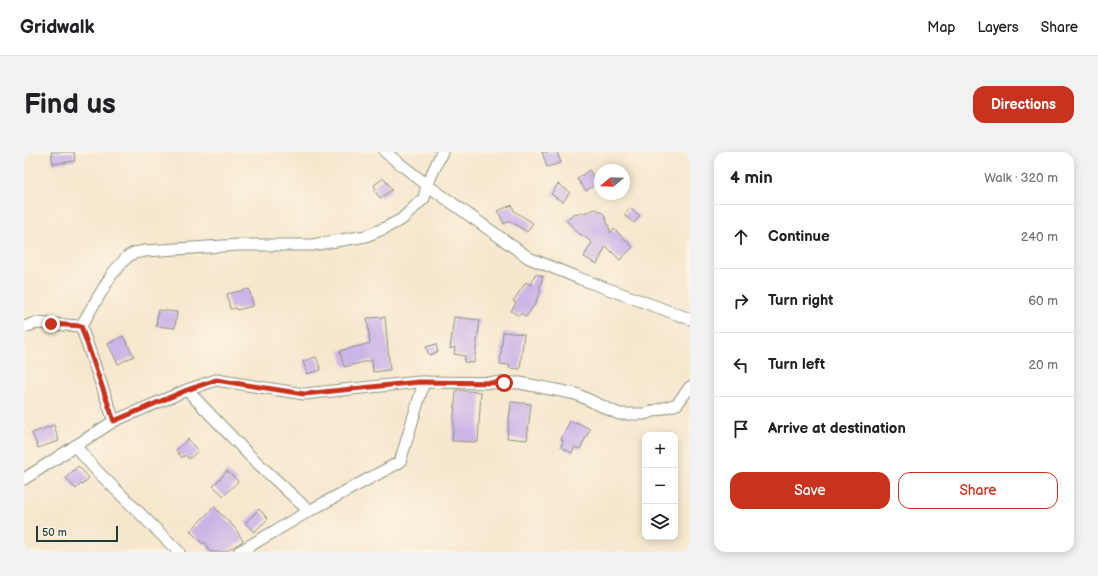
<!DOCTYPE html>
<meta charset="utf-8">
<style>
:root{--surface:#fff;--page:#f2f2f2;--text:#202124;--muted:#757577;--line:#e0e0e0;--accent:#c8321e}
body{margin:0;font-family:"Balsamiq Sans",sans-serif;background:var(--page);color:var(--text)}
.controls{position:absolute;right:12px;bottom:12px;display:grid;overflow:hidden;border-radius:8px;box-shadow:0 2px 10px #0003}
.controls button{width:36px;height:36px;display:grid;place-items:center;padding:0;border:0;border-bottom:1px solid var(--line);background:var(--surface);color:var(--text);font:20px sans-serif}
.compass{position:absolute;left:570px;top:12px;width:36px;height:36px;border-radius:50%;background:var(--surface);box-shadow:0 2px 10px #0003;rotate:251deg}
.scale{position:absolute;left:12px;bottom:10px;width:82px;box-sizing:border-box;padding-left:4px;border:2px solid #1f3d34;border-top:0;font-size:11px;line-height:14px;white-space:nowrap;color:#1f3d34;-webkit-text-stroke:3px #fcf5e5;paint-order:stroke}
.stop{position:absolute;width:12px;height:12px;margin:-9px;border:3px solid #c8321e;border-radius:50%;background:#fff}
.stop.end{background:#c8321e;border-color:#fff;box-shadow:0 1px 4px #0008}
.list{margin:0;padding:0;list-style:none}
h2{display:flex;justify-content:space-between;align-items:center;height:52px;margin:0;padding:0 16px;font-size:17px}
h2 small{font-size:13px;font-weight:400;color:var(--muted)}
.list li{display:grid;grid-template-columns:26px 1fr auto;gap:12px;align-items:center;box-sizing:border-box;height:64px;padding:0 16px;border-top:1px solid var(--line)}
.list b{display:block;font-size:15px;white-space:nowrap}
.list em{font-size:13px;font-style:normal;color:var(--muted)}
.actions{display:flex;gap:8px;padding:12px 16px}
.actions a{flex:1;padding:9px 0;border:1px solid var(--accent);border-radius:12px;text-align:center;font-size:14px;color:var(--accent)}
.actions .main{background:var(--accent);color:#fff}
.icon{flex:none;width:22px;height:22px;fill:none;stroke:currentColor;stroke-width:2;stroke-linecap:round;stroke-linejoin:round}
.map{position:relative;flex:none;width:666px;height:400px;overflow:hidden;border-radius:12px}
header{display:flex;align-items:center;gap:24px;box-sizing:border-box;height:56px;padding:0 20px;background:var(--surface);border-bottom:1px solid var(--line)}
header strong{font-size:19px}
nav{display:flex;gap:22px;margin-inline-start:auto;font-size:14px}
.intro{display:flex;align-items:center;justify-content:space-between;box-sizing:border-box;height:96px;padding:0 24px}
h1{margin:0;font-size:28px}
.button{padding:10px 18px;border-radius:12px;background:var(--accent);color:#fff;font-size:14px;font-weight:700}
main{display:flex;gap:24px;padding:0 24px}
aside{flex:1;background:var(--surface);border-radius:12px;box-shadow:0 2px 10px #0003}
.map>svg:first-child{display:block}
.building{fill:#cbb4e7}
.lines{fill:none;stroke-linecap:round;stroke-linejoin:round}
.street-casing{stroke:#8b9281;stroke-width:13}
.street{stroke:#fff;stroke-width:11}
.route{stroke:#c8321e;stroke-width:5}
</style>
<header>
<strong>Gridwalk</strong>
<nav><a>Map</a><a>Layers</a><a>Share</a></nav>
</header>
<div class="intro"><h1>Find us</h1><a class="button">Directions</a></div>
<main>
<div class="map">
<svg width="666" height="400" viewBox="0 0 666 400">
<rect width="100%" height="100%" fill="#fcf5e5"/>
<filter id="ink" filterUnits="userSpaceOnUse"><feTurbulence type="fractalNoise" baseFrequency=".025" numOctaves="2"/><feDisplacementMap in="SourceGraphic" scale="8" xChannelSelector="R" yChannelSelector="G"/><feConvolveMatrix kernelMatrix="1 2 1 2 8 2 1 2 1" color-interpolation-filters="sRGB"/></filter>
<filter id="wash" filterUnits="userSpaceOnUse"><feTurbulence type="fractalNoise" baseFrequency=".012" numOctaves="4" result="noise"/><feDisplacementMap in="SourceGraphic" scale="16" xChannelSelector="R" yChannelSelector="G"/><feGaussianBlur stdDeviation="0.9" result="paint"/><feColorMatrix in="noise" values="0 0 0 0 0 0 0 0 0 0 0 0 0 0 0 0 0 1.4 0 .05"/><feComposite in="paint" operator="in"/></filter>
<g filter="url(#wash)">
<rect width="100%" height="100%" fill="#f7e7ce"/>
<g id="blocks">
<g class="building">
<path d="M27,0H50L51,9L29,12Z"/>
<path d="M518,0H533L537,11L523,15Z"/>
<path d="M565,18L574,30L562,39L553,27Z"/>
<path d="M360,26L368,38L356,46L350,38L352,37L350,33Z"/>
<path d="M534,32L546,40L539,50L527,42Z"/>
<path d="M488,53L490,59L509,71L503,80L486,69L480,72L474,59Z"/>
<path d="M606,56L616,64L610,71L600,63Z"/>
<path d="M572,57L580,62L587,81L590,77L609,95L596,108L582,94L573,112L560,105L568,90L553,80L542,68L551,61L553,63L556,60L557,62Z"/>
<path d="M511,122L519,124L515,138L517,140L512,148L513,149L502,165L497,161L495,164L487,159L492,151L489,149L502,130L507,133Z"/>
<path d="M225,137L229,154L213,158L212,156L206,157L203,142Z"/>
<path d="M134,158L153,160L151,176L132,174Z"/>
<path d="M361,165L366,218L349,220L348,208L320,215L316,199L346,191L343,166Z"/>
<path d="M430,165L456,168L450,211L440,210L441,204L430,202L431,195L426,197Z"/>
<path d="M479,180L500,182L496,217L485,216L486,213L476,212Z"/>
<path d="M99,184L110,204L94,212L84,192Z"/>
<path d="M412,192L414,200L405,203L402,195Z"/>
<path d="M292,205L297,218L283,222L279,209Z"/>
<path d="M432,238L457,240L454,290L428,289Z"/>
<path d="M487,250L507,252L503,288L483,286Z"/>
<path d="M546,269L551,271L552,270L566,277L556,297L551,295L548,301L537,295L539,289L537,288Z"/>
<path d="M30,273L35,289L14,296L8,281Z"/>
<path d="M164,287L174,299L165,307L161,303L158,306L152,298Z"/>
<path d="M54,314L65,326L58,333L57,332L52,337L42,326Z"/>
<path d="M203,319L214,329L200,344L189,334Z"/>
<path d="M190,355L211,376L219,389L201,400H186L181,390L179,392L166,379Z"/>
<path d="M235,357L244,367L230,380L221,371Z"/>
</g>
</g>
</g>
<g filter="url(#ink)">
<use href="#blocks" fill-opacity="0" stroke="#8b9281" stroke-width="1"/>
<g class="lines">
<g class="street-casing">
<g id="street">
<path d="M361,0L403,33L505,106L557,127L666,167"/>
<path d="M0,175L12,171L57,174"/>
<path d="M163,238L225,303L285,359"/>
<path d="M90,269L163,238L192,228L280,242L395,230L496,231L552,242L595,262H620L653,252L666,235"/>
<path d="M51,294L73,319L155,400"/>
<path d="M0,327L90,269L57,174L88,122L103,105L110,101L121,99L215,93H288L342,84L361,76L378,67L400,46L403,33L418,0"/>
<path d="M215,400L285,359L376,310L400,230"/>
</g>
</g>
<use href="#street" class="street"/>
</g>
</g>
<g class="lines" filter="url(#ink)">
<path class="route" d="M27,172L57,174L90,269L163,238L192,228L280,242L395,230L480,231"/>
</g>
</svg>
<div class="controls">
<button>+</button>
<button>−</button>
<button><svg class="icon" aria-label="layers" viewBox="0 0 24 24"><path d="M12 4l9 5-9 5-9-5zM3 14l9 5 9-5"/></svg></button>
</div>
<svg class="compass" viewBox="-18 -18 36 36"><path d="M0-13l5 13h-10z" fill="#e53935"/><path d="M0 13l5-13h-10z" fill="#757577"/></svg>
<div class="scale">50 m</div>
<div class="stop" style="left:480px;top:231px"></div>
<div class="stop end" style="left:27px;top:172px"></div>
</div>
<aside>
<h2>4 min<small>Walk · 320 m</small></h2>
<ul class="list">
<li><svg class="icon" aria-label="ahead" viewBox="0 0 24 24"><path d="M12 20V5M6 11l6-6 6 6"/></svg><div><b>Continue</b></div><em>240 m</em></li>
<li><svg class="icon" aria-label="right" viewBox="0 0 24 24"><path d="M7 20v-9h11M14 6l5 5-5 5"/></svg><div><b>Turn right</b></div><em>60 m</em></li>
<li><svg class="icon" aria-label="left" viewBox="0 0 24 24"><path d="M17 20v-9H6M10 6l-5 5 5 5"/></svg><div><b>Turn left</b></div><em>20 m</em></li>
<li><svg class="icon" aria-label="arrive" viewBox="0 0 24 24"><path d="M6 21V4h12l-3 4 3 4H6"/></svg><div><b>Arrive at destination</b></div></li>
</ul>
<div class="actions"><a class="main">Save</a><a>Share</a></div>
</aside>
</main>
